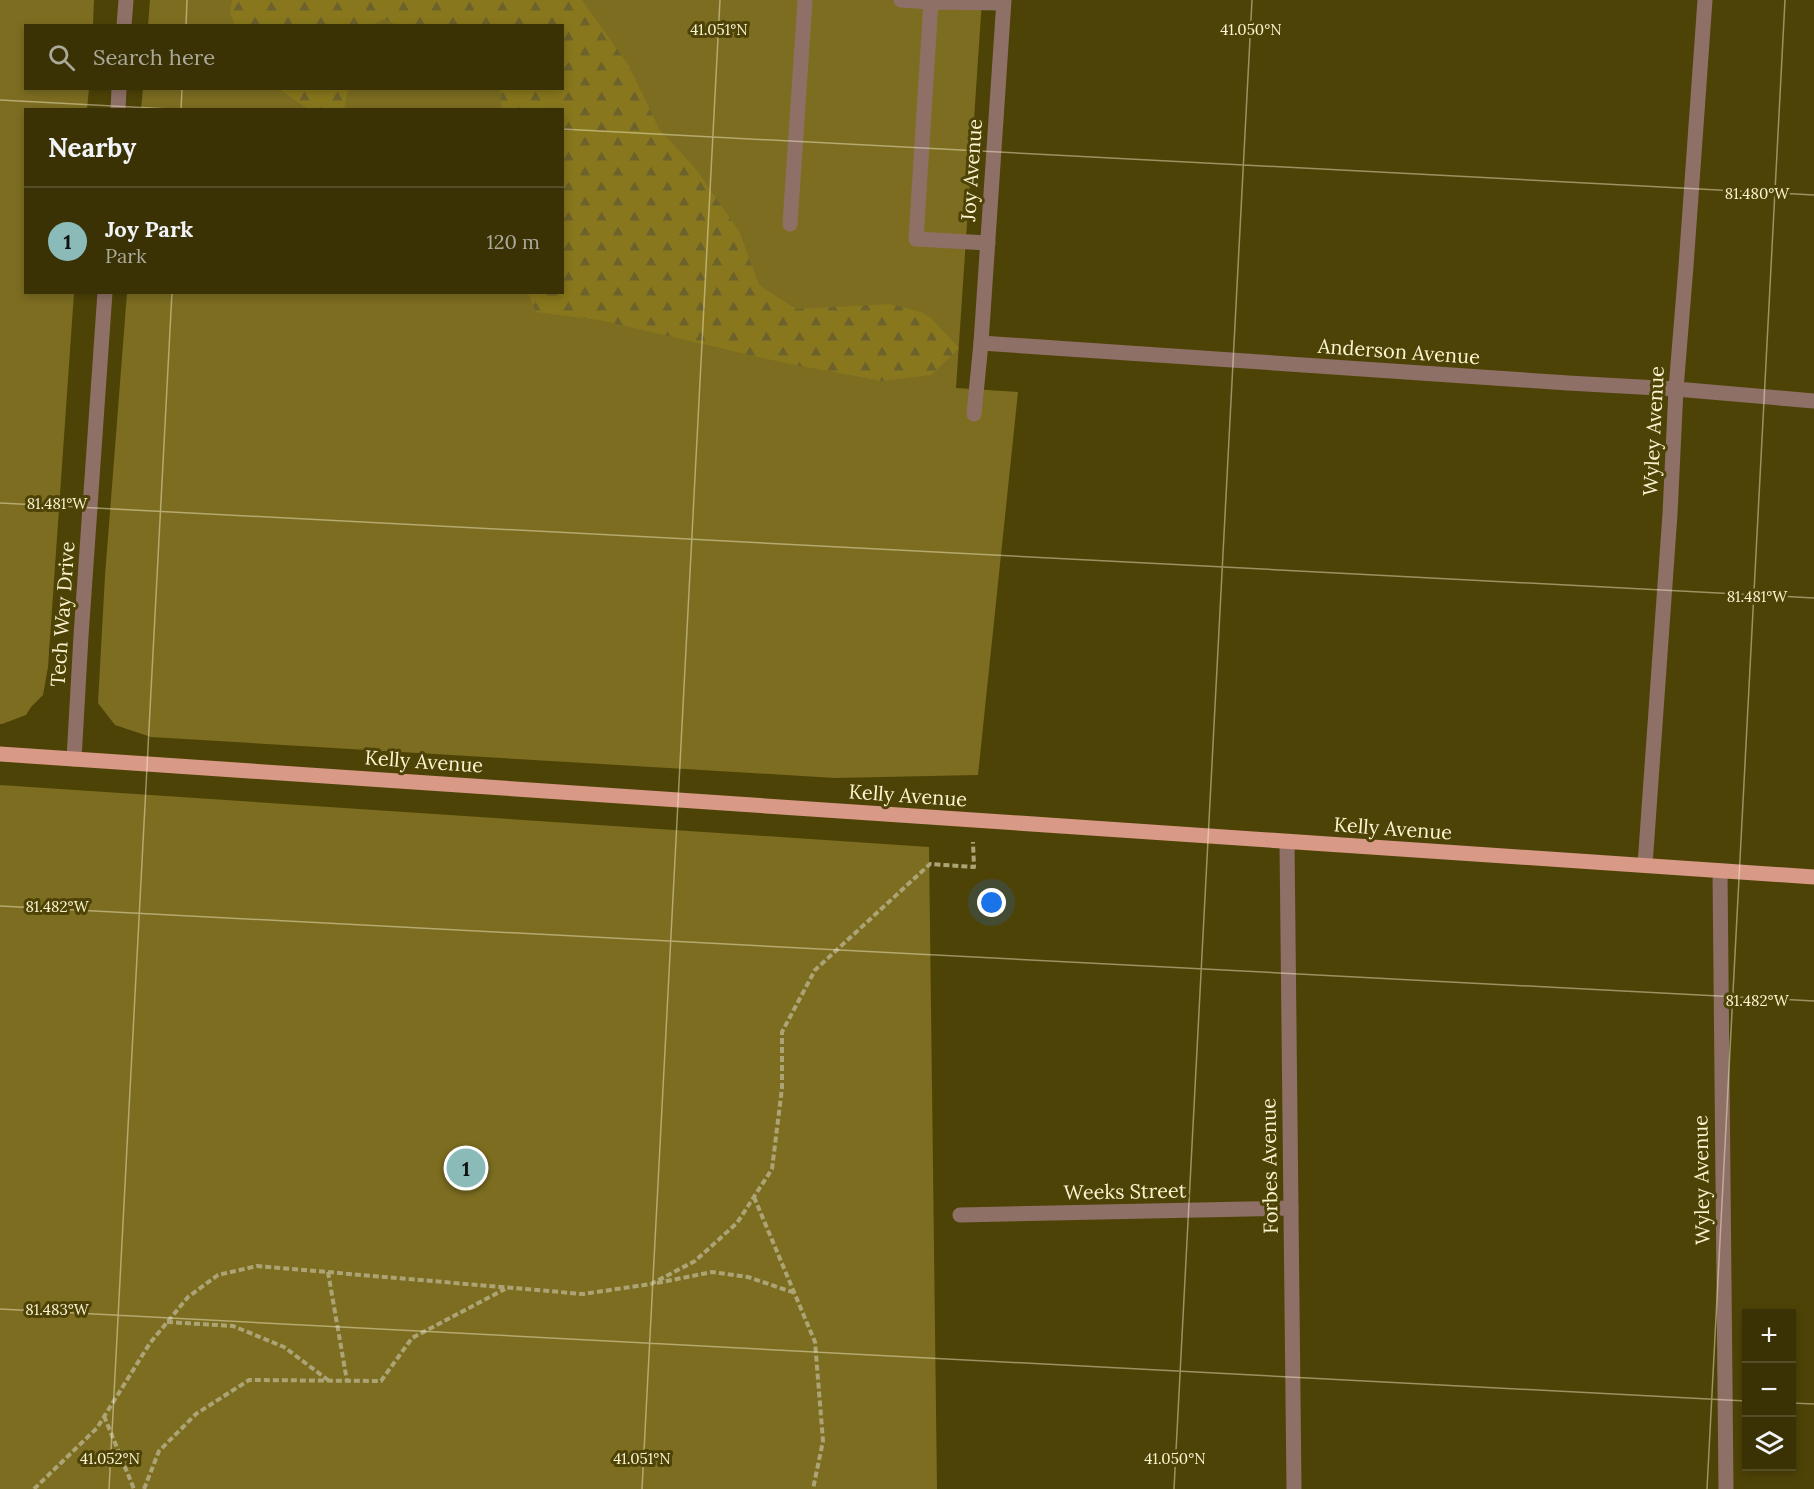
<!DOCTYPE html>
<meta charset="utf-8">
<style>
:root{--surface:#3a3205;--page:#413a0f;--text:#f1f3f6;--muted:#abaa9a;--line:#544d27;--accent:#8bbbb9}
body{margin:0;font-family:Lora,serif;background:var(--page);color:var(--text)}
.controls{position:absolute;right:18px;bottom:18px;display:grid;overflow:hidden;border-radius:0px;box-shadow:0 3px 9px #0003}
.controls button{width:54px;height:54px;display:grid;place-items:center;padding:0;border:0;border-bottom:2px solid var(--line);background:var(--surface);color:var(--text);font:30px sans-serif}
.you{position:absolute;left:992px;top:903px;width:21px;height:21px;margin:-15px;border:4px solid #fff;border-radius:50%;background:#1a73e8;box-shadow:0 0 0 9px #1a73e833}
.badge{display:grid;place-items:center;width:39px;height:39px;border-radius:50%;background:var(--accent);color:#111;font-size:20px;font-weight:700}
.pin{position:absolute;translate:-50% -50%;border:3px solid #fff;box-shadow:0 2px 6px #0006}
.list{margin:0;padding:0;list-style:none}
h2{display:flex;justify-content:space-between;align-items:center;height:78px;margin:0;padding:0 24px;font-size:26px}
h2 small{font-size:20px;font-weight:400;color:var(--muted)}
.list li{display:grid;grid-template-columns:39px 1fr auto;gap:18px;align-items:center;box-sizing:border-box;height:108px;padding:0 24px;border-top:2px solid var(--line)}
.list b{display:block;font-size:22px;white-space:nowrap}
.list p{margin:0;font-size:20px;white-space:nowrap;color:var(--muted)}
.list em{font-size:20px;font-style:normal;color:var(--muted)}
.icon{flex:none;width:33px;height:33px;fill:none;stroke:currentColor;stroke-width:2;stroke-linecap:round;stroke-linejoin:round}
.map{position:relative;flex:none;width:1814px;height:1489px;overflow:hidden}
.search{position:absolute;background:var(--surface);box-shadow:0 3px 9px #0003;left:24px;top:24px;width:540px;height:66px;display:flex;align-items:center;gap:15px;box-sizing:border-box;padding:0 21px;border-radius:0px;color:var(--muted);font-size:22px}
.panel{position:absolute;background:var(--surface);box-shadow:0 3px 9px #0003;left:24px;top:108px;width:540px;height:186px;border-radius:0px}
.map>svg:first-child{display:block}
.green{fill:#7c6d21}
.forest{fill:url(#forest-firs)}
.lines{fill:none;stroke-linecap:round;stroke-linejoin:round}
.path{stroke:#ada475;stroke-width:4;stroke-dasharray:6 3;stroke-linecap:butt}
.minor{stroke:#8f7066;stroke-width:15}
.major{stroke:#d89a87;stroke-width:15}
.ticks{fill:none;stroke:#fbf4d0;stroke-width:1.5;stroke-opacity:0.45}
.labels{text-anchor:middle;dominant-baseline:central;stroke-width:6;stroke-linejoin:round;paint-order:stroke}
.street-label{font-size:20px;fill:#fbf4d0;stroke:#4e4307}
.ticks-label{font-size:15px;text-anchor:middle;fill:#fbf4d0;stroke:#4e4307;stroke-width:6;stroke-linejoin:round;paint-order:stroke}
</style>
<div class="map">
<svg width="1814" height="1489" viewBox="0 0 1814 1489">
<defs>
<pattern id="forest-firs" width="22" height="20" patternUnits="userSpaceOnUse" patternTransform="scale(1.5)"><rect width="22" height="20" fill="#88771c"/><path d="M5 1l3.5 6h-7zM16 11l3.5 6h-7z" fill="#6d622b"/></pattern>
</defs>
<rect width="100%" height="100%" fill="#4e4307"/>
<g class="green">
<path d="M0,0H94L93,25L26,26V88L89,89L87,109L26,110V292L74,293L48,667L43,695L31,707L26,715L2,724H0Z"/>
<path d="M150,0H982L956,388L1018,392L978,775L835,778L151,737L115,725L98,703L105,576L127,293L562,292V110L141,109L143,89L562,88V26L148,25Z"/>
<path d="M0,785L929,847L937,1489H0Z"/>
</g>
<g class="forest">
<path d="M232,0H582L629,66L659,129L695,168L739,231L759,285L796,309L890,304L921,312L930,317L959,348L931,375L882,381L785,363L599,320L536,312L528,293L562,292V110L502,109L500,89L562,88V26H399L384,19L371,26L235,25L230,12Z"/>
<path d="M279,89H348L344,109L307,108Z"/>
</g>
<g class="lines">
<g class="path">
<path d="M754,1197L815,1342L823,1441L813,1489"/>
<path d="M328,1272L347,1381"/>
<path d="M657,1283L712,1272L748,1277L795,1293"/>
<path d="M167,1322L233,1326L284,1347L328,1380"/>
<path d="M104,1416L134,1489"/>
<path d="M34,1489L97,1428L150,1343L188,1297L218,1275L257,1266L583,1294L651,1284L695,1261L737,1223L772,1169L782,1088V1032L815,970L930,864L974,867L973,842"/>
<path d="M144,1489L159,1451L196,1414L249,1380L381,1381L412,1338L505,1289"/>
</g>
<g class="minor">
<path d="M901,0L931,2"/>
<path d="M124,26L126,0"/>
<path d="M118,110L119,88"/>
<path d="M790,224L805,0"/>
<path d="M988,243L916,239L931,2L1003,3"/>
<path d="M981,343L1568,383L1676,389L1814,401"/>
<path d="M974,414L981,343L1004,0"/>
<path d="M74,759L81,636L105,292"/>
<path d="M1287,842L1294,1489"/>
<path d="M1645,865L1670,514L1676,389L1686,266L1705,0"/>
<path d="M1720,871L1726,1489"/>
<path d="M960,1215L1291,1208"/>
</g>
<path class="major" d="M0,754L1814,877"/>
</g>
<path class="ticks" d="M186,26L187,0M0,100L188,110M181,110L182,88M562,129L1814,195M0,503L1814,598M0,906L1814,1001M0,1309L1746,1401M1792,1403L1814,1404M109,1489L172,292M642,1489L720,0M1174,1489L1252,0M1707,1489L1785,0"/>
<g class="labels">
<g class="street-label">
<text transform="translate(971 170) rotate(-86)">Joy Avenue</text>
<text transform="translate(1399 351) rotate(4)">Anderson Avenue</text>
<text transform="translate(1653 431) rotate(-87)">Wyley Avenue</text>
<text transform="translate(62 614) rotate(-86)">Tech Way Drive</text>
<text transform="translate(424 761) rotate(4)">Kelly Avenue</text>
<text transform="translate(908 795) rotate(4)">Kelly Avenue</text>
<text transform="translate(1393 828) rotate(4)">Kelly Avenue</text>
<text transform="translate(1269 1166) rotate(-91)">Forbes Avenue</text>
<text transform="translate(1701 1180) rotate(-91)">Wyley Avenue</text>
<text transform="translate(1125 1191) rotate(-1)">Weeks Street</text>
</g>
</g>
<g class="ticks-label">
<text x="719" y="35">41.051°N</text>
<text x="1251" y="35">41.050°N</text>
<text x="1757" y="199">81.480°W</text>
<text x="57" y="509">81.481°W</text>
<text x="1757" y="602">81.481°W</text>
<text x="57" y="912">81.482°W</text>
<text x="1757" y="1006">81.482°W</text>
<text x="57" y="1315">81.483°W</text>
<text x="110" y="1464">41.052°N</text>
<text x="642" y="1464">41.051°N</text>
<text x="1175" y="1464">41.050°N</text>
</g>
</svg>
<div class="controls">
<button>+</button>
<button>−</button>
<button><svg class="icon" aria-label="layers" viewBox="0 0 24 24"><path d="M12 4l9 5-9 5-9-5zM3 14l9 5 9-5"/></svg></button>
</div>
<div class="you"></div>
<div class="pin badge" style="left:466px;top:1168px">1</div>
<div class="search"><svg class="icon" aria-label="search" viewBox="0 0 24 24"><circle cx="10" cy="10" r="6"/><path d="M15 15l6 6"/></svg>Search here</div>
<section class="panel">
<h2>Nearby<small></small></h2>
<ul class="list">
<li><span class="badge">1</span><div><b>Joy Park</b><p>Park</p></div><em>120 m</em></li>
</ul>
</section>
</div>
